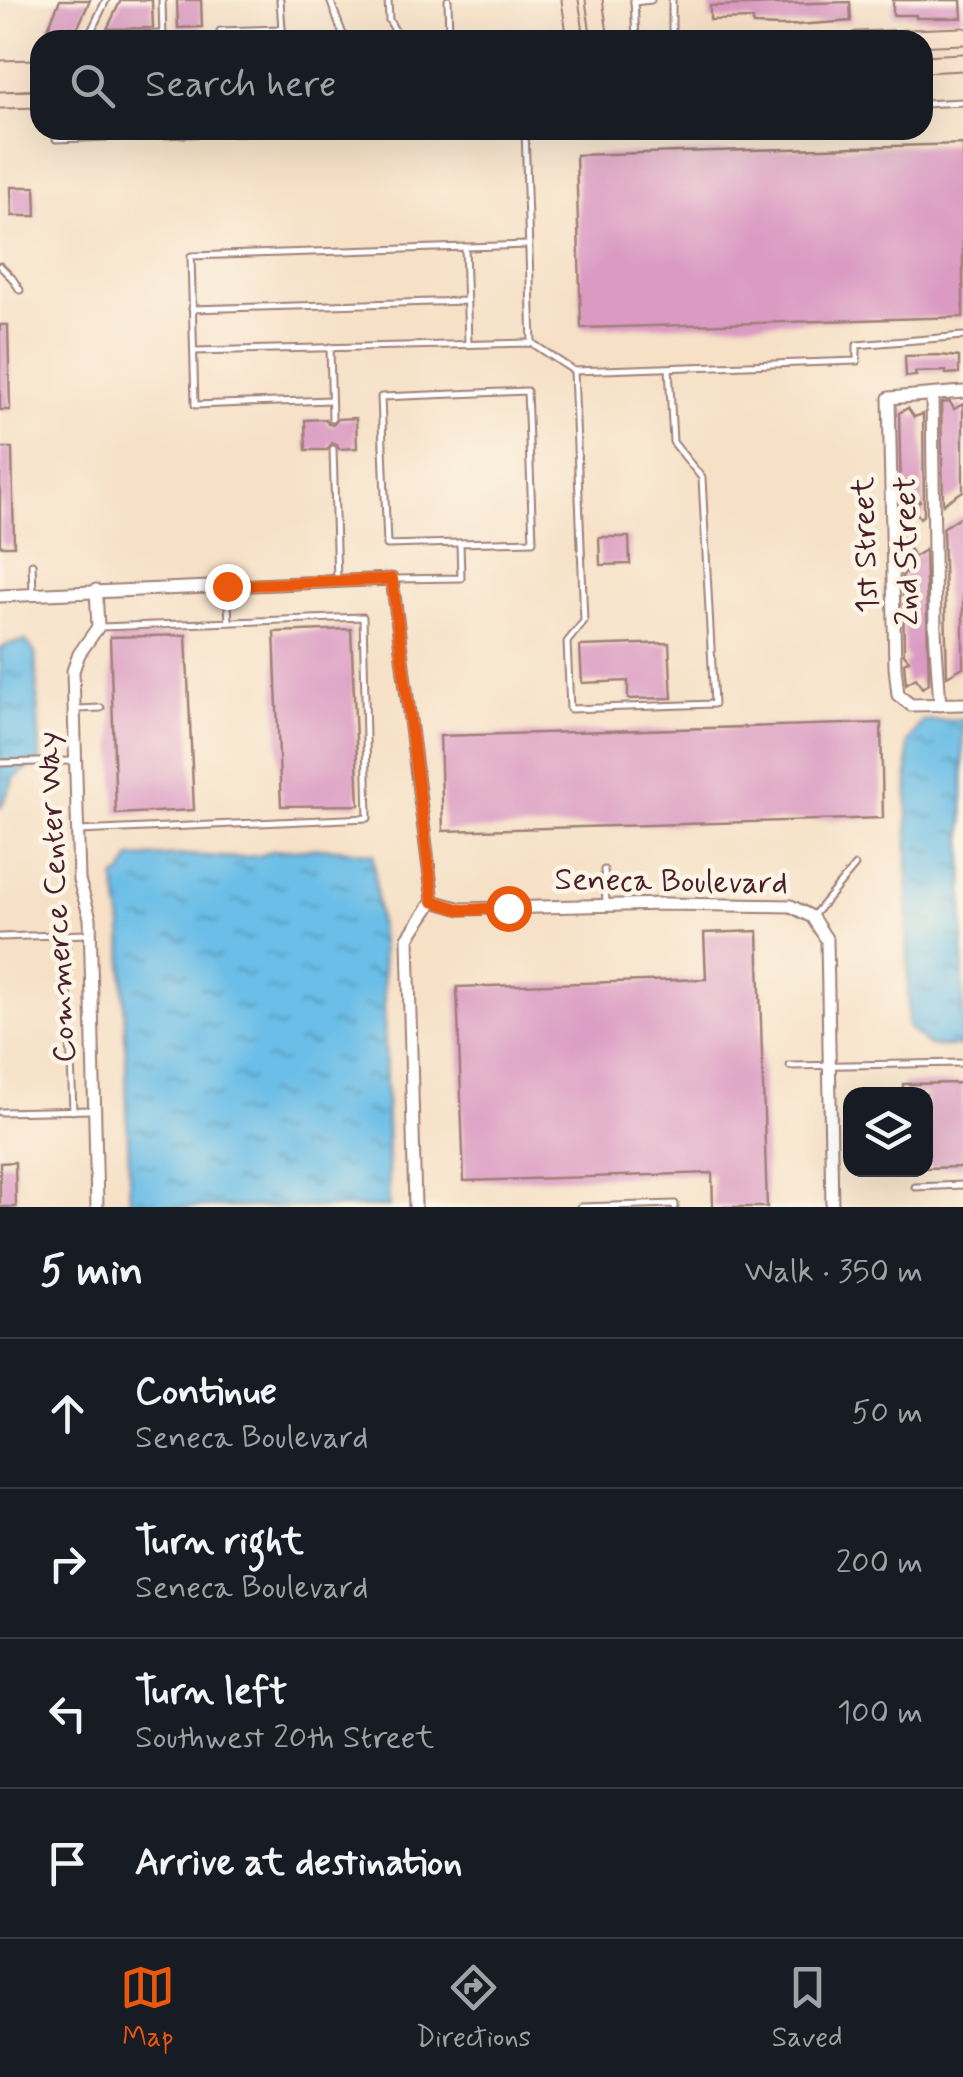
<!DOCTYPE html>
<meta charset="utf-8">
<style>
:root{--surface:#171b24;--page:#20242c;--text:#f1f3f6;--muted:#9ea1a6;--line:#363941;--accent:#ea580c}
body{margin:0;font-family:Mynerve,sans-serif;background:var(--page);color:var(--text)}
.controls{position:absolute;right:30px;bottom:30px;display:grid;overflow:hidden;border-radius:20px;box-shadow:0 10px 40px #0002}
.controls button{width:90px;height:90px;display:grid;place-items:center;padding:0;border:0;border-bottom:2px solid var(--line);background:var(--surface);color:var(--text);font:50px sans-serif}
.stop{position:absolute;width:30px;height:30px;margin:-22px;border:8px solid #ea580c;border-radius:50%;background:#fff}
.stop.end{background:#ea580c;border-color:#fff;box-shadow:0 2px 10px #0008}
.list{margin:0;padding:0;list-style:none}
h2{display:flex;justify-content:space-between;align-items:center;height:130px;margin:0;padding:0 40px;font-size:42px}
h2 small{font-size:32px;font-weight:400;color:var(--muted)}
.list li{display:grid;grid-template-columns:65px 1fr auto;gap:30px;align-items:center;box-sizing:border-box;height:150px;padding:0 40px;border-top:2px solid var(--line)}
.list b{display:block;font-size:38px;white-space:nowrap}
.list p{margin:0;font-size:32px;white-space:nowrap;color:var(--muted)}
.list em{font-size:32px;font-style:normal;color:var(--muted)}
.icon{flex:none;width:55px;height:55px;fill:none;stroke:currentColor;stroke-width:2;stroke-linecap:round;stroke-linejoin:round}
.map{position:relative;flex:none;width:963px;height:1207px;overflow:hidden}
.search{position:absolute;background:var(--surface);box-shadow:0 10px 40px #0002;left:30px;right:30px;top:30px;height:110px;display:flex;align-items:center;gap:25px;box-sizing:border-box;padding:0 35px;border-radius:30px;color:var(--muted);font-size:38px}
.sheet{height:730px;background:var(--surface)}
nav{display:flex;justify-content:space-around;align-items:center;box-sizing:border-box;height:140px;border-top:2px solid var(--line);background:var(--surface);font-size:28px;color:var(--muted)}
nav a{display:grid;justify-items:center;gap:5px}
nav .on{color:var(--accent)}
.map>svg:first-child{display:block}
.water{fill:url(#water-ripples);stroke:#5a6e89;stroke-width:2.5}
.building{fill:#da9ac2}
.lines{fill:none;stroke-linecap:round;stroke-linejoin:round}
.lane-casing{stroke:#a08078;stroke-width:9}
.street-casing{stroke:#a08078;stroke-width:15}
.secondary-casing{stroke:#a08078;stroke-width:19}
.lane{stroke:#fff;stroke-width:5}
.street{stroke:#fff;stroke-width:11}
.secondary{stroke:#fce5d0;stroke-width:15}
.route{stroke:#ea580c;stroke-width:12}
.labels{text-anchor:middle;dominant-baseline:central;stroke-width:9;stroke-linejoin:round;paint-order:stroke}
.street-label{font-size:32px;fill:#4a1f2b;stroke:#fcf5e5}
</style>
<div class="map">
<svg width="963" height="1207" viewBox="0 0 963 1207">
<defs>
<pattern id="water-ripples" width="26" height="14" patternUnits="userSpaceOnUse" patternTransform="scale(2.5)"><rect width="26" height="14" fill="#6bbee7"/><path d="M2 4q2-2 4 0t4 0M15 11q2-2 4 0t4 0" fill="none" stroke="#5a9abb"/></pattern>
</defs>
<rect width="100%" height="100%" fill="#fcf5e5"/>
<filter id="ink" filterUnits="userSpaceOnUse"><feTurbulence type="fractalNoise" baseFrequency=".01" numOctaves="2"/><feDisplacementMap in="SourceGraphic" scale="20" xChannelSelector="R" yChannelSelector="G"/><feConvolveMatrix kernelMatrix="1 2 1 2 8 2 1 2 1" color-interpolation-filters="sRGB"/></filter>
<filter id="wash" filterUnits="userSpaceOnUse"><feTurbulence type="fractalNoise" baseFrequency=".0048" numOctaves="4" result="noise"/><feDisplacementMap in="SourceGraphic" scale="40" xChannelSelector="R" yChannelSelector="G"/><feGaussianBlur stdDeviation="2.25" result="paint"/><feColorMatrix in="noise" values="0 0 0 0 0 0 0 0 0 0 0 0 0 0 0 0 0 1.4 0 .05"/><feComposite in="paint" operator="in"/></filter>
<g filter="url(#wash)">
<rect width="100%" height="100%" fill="#f6e0c6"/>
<g class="water">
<path d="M26,641L35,653L40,760L15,777L0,809V649L9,644Z"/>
<path d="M963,720V1046H929L908,1027V743L922,721Z"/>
<path d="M328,848L373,854L383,968L389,1207H130L122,925L115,878L122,874L131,858L185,855L237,858L263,855L272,851Z"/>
</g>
<g id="blocks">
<g class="building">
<path d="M60,0H90L78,27L48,28Z"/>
<path d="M121,0H152L153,28L107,29Z"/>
<path d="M177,0H201L202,27L178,28Z"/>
<path d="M893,0H961L962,18H916V15H893Z"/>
<path d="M850,2L851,21L783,26L753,25V19L710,20V6Z"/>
<path d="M963,144V317L581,328L576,155Z"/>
<path d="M11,187H35L36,216H12Z"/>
<path d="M0,325H8L10,410H0Z"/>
<path d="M939,355L959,357V373L946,374V371L915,372L916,376L906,377L905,356Z"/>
<path d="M950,402L954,409L963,404V491L943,504L941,403Z"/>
<path d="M908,408L914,417L923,414L924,515L920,518L912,506L920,501L911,487L901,494L899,413Z"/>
<path d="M356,418L357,448L339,449L337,444L332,443L327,450H306L305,420L326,419L328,424L333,425L338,419Z"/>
<path d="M0,448H12L14,546H0Z"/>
<path d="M963,515V667L947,676L943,528Z"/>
<path d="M599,537H629L630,564L600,565Z"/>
<path d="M901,537L912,553V558L925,550L929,683L922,688L916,678L906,684L904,663L909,660L904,654L903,587L904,586L902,576L906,573L902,568Z"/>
<path d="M351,629L359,805L281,806L274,632Z"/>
<path d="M186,635L194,810L116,814L110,637Z"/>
<path d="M669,643L672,698L628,699V681L582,683L580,646Z"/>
<path d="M881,723L883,818L443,831L440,736Z"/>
<path d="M758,931L767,1207H713L712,1173L464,1181L457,987L706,979L704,933Z"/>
<path d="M963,1083V1167L926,1168V1094H903V1084Z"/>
<path d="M15,1162L16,1207H0V1163Z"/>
</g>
</g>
</g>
<g filter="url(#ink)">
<use href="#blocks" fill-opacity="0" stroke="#a08078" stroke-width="2.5"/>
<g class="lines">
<g class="lane-casing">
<g id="lane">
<path d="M162,0L163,40"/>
<path d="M330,0L345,40"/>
<path d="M388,0L389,20L397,34L412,38L449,35"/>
<path d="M448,0L449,35L475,33"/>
<path d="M634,0L636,40"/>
<path d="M672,0V40"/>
<path d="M634,2L651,0"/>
<path d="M282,29V40"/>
<path d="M220,31L282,29L280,0"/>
<path d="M87,36L163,34"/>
<path d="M87,40L106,0"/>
<path d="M923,104L963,102"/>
<path d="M525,130L532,343"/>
<path d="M56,139L291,130"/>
<path d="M465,247L468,344"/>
<path d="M0,266L12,278L20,290"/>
<path d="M192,309L467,301"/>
<path d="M330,347L332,419"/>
<path d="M194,351L532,343L574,371L857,361V345L963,336"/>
<path d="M574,371L584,621L567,642L570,709L714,704L702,478L673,442L669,368"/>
<path d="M527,391L533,541L387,545L381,397Z"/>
<path d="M331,400L195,405L191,256L528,245"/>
<path d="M333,449L337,581"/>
<path d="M32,564L33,593"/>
<path d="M394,579L461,578L460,543"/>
<path d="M227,585L229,622"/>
<path d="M78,709L101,708"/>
<path d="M0,763L72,761"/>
<path d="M79,831L368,818L363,617L101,627"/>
<path d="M604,870L606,902"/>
<path d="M812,917L855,866"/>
<path d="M66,935L73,1111"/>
<path d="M0,937L87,934"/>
<path d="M790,1066L963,1063"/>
<path d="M0,1112L92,1110"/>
<path d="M915,1187L963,1185"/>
<path d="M580,1207L675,1204V1207"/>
</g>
</g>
<g class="street-casing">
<g id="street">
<path d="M963,392L889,398L895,667L898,695L911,705L963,704"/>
<path d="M932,395L935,631L940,705"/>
<path d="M96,590L98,627L79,654L73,671L79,880L90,918L97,1207"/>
<path d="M0,596L392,579L433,901L461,909L665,904L791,906L812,917L827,940L832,1207"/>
<path d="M415,1207L408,938L433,901"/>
</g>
</g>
<g class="secondary-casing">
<g id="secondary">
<path d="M570,0L576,40"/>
<path d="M594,0L600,40"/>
<path d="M857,40L963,36"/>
<path d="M923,64L963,62"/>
<path d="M0,69L40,68"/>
<path d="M0,83L40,81"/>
<path d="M0,100L40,99"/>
</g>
</g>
<use href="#lane" class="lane"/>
<use href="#street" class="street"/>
<use href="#secondary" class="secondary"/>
</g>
</g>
<g class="lines" filter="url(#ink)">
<path class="route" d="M227,586L392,579L433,901L461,910L508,908"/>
</g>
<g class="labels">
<g class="street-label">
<text transform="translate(866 545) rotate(-92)">1st Street</text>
<text transform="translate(907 551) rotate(-91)">2nd Street</text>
<text transform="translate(671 882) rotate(1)">Seneca Boulevard</text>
<text transform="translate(57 897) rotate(-93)">Commerce Center Way</text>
</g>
</g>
</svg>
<div class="controls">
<button><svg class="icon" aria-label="layers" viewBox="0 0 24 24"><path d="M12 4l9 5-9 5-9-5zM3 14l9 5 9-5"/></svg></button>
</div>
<div class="stop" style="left:508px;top:908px"></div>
<div class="stop end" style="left:227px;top:586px"></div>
<div class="search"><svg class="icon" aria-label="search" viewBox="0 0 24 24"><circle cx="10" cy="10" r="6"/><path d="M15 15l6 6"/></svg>Search here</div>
</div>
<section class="sheet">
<h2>5 min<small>Walk · 350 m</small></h2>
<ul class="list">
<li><svg class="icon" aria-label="ahead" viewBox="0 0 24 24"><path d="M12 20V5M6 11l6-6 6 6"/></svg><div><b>Continue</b><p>Seneca Boulevard</p></div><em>50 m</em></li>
<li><svg class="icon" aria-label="right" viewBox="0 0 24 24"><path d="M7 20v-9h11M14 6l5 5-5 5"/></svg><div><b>Turn right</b><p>Seneca Boulevard</p></div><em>200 m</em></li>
<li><svg class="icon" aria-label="left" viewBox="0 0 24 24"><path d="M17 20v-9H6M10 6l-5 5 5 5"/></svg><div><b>Turn left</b><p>Southwest 20th Street</p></div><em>100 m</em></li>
<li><svg class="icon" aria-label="arrive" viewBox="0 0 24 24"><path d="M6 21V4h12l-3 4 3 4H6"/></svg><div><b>Arrive at destination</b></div></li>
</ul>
</section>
<nav>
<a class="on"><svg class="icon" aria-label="map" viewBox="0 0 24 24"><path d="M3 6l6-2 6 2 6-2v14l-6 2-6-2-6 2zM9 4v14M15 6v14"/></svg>Map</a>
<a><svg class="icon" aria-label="directions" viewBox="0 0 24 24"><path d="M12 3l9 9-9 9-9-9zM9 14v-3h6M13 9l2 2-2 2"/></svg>Directions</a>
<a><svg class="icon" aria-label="saved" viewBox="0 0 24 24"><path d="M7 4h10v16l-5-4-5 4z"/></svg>Saved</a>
</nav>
